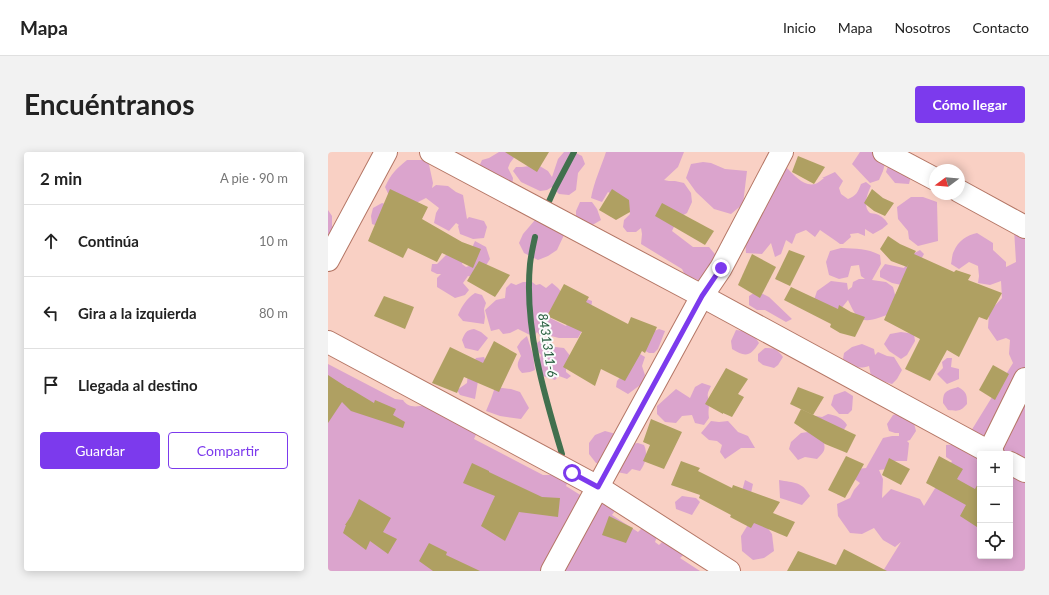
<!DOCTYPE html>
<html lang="es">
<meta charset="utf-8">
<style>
:root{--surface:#fff;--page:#f2f2f2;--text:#222;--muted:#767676;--line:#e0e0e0;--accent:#7c3aed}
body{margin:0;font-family:Lato,sans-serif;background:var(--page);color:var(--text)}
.controls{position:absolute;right:12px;bottom:12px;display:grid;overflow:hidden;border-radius:4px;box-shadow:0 2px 10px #0003}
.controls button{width:36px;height:36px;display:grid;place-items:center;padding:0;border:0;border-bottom:1px solid var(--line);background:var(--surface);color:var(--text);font:20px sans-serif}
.compass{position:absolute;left:601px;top:12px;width:36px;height:36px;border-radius:50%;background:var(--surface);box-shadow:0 2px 10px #0003;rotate:254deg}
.stop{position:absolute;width:12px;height:12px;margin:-9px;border:3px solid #7c3aed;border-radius:50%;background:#fff}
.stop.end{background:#7c3aed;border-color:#fff;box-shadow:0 1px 4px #0008}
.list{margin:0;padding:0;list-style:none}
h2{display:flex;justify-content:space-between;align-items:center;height:52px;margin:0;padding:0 16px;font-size:17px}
h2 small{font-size:13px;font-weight:400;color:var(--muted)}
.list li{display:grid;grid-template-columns:26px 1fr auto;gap:12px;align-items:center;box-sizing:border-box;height:72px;padding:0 16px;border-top:1px solid var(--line)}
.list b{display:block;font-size:15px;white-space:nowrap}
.list em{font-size:13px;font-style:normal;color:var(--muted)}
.actions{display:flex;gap:8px;padding:12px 16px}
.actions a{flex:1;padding:9px 0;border:1px solid var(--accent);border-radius:4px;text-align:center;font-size:14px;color:var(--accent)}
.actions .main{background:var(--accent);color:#fff}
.icon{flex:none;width:22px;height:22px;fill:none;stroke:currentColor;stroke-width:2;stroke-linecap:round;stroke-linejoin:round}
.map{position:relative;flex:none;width:697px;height:419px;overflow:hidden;border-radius:4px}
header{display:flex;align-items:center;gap:24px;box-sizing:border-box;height:56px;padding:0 20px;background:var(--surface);border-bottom:1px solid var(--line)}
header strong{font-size:19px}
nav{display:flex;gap:22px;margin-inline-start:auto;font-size:14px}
.intro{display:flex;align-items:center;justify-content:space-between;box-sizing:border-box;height:96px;padding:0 24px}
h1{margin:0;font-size:28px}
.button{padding:10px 18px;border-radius:4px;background:var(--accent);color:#fff;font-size:14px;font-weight:700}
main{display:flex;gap:24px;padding:0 24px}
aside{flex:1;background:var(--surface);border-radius:4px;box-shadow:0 2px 10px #0003}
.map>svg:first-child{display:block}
.green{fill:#dba4cd;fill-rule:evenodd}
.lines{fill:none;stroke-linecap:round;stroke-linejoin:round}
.stream{stroke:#41704e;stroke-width:6}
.building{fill:#afa062}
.street-casing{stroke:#b47665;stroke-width:24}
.street{stroke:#fff;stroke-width:22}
.route{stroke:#7c3aed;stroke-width:5}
.labels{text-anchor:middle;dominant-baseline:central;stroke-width:4;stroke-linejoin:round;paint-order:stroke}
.water-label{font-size:13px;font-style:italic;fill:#225b3b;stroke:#fbfbfb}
</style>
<header>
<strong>Mapa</strong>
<nav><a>Inicio</a><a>Mapa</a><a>Nosotros</a><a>Contacto</a></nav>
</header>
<div class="intro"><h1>Encuéntranos</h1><a class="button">Cómo llegar</a></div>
<main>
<aside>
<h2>2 min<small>A pie · 90 m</small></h2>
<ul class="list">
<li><svg class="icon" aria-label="ahead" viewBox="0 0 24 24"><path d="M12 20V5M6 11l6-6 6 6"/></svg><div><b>Continúa</b></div><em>10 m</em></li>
<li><svg class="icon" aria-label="left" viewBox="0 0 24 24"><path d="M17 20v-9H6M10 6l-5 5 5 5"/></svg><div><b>Gira a la izquierda</b></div><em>80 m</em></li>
<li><svg class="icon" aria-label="arrive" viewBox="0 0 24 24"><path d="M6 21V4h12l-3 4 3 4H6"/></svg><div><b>Llegada al destino</b></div></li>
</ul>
<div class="actions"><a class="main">Guardar</a><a>Compartir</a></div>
</aside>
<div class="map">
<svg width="697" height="419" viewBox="0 0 697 419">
<rect width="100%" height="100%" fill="#f9d0c4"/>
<g class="green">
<path d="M171,0H188V3L182,11L180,16L185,26L184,35L150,17L154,8L161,6Z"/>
<path d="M236,0C244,0 247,0 254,4L257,12L250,21L248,38L241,43L231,42L224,35L219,38L212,39L193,30L185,19L188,15H194L210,13L220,19L224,25L230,7Z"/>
<path d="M278,0H356L350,15L336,28L341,29H347L356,31L363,41L364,50L359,61L350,66L344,79L365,95H381L391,107L385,124L370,128L357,123L354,117L313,92L314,82L313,76L308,80H299L295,75L296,68L302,62L300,51L280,40L274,50L263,46C266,30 273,15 278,0Z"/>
<path d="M532,0H548L558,8L555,19L551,28L542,31L524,12Z"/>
<path d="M587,7L581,32L567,31L558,20L562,8Z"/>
<path d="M79,8H100L105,31L104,36L108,33L120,34L128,40L135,43L139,67L141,65L156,69L159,75L156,86L145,87L132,82L130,74L131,73L128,71L121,79L106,71L108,61L111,56L98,46L82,54L62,46L57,35C63,22 68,17 79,8Z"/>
<path d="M375,10L383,11L397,17L419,19L415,52L403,62L386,57L368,40L358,26L363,12Z"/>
<path d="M459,16C466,23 476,35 487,32C490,31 493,28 496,26H494L507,20L515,29L511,36L513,42L520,47C528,44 530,40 533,32L538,30L543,34C540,40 534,55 542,61C543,61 547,62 548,62C554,64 557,67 560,72L554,77L545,82L537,77V84L530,81L522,82L523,85L515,92H512L508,89L492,78L487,85L478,78L468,82L464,92L458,88L453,102L447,105L443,91L434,102L418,101L417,89L445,24Z"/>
<path d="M583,45H595L609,50L610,89L590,94L581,87L580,79L570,67L569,55Z"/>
<path d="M252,50H264L269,57L273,68L261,75L248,69V59Z"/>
<path d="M54,51L67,55L55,76L44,72L43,64L45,56Z"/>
<path d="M0,58L4,64V74L7,76L0,108Z"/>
<path d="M207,68C222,71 226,72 236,83L229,98L220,104L210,108L196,101L191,91L195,82Z"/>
<path d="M686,77L697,83V419H555L573,390L567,395L555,388L546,376L534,382L522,381L510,364L509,352L522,346L526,338L532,331L525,326L530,317L538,316L555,286L564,284H571V281H567L561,279L559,272L565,263L571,261L586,271L588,279L582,288L579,289L581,291L580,301L579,309H563L560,317L551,318L555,327L554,346L563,337L592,347L596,354L624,309L618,305V293L635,292L685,211L681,202L682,188L678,186L669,189L660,176L661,160L674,146L673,129L662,133L650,131L651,124L650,114L641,110L631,117L623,112C624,108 624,102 626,99C630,89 639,83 649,81L665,91V98L678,110V115L688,110ZM652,302H682V404H652Z"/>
<path d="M147,89L158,95L162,107L157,115L146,125L140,124L135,131L141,138L137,143L127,146L109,135V126L113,122H109L103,119L104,112H109L118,103L123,102L136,108L134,112L138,115L144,113V96Z"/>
<path d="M513,96C529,97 538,96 552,103L553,112L544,128L558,130L565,135L569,150L562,162C552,165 537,173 529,164C526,161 522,152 520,148L512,158L486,148L489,139L503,129L519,131L520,138L524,135L525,130L531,127H537L533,124L531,113L523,114L520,125L511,127L501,123L498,110L502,99Z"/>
<path d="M592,98L596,102L578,134L564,131L552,125V119L557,112L576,116L583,103Z"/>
<path d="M195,130H204L208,133L212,132L218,136L224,131L230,136L234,141L224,161H216L211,166V169L218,164L238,174L256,146L264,149C264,154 261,157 260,161C257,170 255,178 250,186H231L223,184L213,185L209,180L207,183H202L190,177L182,181L175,182L171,177L163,179L157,158L168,148L177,146L178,136L183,131L188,133Z"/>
<path d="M429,139L441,145L464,167L458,170L437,158H429L421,153V144Z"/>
<path d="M147,141L154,143L158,151L156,157L157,165L156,172L135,169L130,163C134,154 138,147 147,141Z"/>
<path d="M146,177L153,180L160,186L150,199L137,196L134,188C137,181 138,178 146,177Z"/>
<path d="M331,177L337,179L330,197L326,201H321L316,198L324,180Z"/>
<path d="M408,178L416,179L425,182L431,191C422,205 417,205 404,197L403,189Z"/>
<path d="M573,180L586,182L587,189L579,203L573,207L561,199L556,192L562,182Z"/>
<path d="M199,184L205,203L207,218L202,220L194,221C188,215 189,211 193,204L189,195L193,189Z"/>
<path d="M214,187L227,195L236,196L243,205L238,214V220L243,224L239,227L231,224L227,228L215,224L211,211L213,203L209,198L208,194L209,191Z"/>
<path d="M534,192L546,197L547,203L550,200L559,204L566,205L574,218L569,227L564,232L554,229L543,224L541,214C529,218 524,214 515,207L516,201L524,195Z"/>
<path d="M437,196C447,196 449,197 455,205L450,213L446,216L435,213L430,209V202Z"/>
<path d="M312,202L317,205L314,214L317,223L315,231L300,242L288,235L289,229Z"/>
<path d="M156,205L158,210L151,223L147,247L132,243L129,238L139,231L140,221L148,206Z"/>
<path d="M619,206H624L623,215L631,217V227L619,232L609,222L615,216L614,210Z"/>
<path d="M0,212L67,247L75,248C82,259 95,253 105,251L150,278L146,287L215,323H227L240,329L238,334L265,351L273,343L292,352L284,363L310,380L318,372L332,377L327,390L331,393L342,382L360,399L352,406L372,419H0Z"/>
<path d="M374,231L383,234C378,244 380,242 381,251C381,257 380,259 381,266L376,273L367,271L364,263L354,264L348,271L337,270L329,262V254L348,237L362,246L367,235Z"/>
<path d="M167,235L183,237L192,240L201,256L193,267L172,264L158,259L163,247Z"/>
<path d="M630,235C639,240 639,243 639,252C632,260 630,259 620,258L615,251C615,238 619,239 630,235Z"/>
<path d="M517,239L525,244L524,258L520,262H511L503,253L506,243Z"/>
<path d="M500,262C507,263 515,266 519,273L515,279L485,269L488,264L494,265Z"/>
<path d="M383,269L391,270L400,269L410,280L420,284L427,296H413L397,307L392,300L394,293L389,289L381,288L373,281Z"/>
<path d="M277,279L288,282L278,312L268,311L261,302V291L267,283Z"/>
<path d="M480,280L495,287C498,298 497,299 489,307L477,305L470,308L461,297L463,290L473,281Z"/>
<path d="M310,291L316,293C320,302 318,311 312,319L304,317L299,322L289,320L303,292Z"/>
<path d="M417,328L425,332L423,341L413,343Z"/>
<path d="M451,328C466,331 474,329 482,344L474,353L452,346Z"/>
<path d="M354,344L368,346L372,350L364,363L348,357L347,350Z"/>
<path d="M421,371H436L444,382L446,399L436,406L425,408L414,399L413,384Z"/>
</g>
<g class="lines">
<g class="stream">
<path d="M218,56L227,36L246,0"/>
<path d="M207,85C205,94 203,103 202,112C196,175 216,242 234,302"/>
</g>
</g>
<g class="building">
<path d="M177,0H221L209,20Z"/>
<path d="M470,4L497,15L486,32L464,20Z"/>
<path d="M62,37L100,55L94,67L134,90L153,97L145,116L114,101L109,110L80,96L75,106L40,89Z"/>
<path d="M284,37L301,48L302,60L288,68L271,58Z"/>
<path d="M544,37L555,46L566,51L557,64L546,59L536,51Z"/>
<path d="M334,51L386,79L377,93L327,64Z"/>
<path d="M560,84L572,92L588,99L586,102L626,120L628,118L643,123L640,128L674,141L659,168L651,165L631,205L619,198L602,229L577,217L592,187L556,168L581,111L579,115L563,109L552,97Z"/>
<path d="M461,98L477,104L462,134L447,127Z"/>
<path d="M424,102L448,115L432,146L410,133Z"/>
<path d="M151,109L182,123L167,145L139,129Z"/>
<path d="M236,132L261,145L258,150L300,172L303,165L329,175L317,201L314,199L297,229L273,217L267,234L235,215L254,180L219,164Z"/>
<path d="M463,135L510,157L511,153L523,160L537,165L527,185L512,181L502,175L503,172L456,148Z"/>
<path d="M56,144L86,155L77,177L46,164Z"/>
<path d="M166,189L189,202L171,240L136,225L129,241L104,231L122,195L155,211Z"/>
<path d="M665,213L681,222L667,248L651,238Z"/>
<path d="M398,216L420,227L410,242L416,245L404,265L395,261V262L377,252Z"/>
<path d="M0,223L20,236H21L46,251L47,248L68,257L65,263L77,270L75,276L23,259L14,250L0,271Z"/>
<path d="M470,235L496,245L485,263L462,252Z"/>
<path d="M473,257L528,283L519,301L497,292L466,271Z"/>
<path d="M323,267L354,280L336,317L315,309L322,293L315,290Z"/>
<path d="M518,304L536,312L517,346L500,338Z"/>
<path d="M611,304L635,317L629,327L647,337L652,328V377L632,364L638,353L598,331Z"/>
<path d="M561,306L582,317L573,333L554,323Z"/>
<path d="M353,309L372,316L370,319L404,336L405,333L452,350L445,361L467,370L459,385L426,371L423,376L402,365L403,363L371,346L372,343L343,333Z"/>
<path d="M144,311L161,319V320L214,345L232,346L230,365L191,360L177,389L153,374L167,344L135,331Z"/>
<path d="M31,347L63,366L55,380L69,387L60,402L42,389L38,398L15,381L18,373H17L23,364Z"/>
<path d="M281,364L305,376L298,391L274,383Z"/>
<path d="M101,391L119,400L118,403L152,419H105L91,409Z"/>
<path d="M516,397L559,419H459L470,399L508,413Z"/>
</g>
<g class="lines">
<g class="street-casing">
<g id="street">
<path d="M103,0L374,144L665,302"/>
<path d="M556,0L607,27"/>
<path d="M631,39L697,75"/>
<path d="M0,108L58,0"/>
<path d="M0,190L270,335L401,419"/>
<path d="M661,300L697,227"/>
<path d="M682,311L697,319"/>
<path d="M224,419L374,144L393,116L454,0"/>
</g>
</g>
<use href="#street" class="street"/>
</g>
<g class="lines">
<path class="route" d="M244,321L270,335L374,144L393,116"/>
</g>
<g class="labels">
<g class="water-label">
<text transform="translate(220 193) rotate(81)">8431311-6</text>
</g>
</g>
</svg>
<div class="controls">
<button>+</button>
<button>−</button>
<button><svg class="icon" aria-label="locate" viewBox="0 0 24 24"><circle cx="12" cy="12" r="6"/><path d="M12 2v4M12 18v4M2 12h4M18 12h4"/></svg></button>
</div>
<svg class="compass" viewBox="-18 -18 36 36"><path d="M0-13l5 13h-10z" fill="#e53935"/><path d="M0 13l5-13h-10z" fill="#767676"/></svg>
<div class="stop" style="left:244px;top:321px"></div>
<div class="stop end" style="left:393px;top:116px"></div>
</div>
</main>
